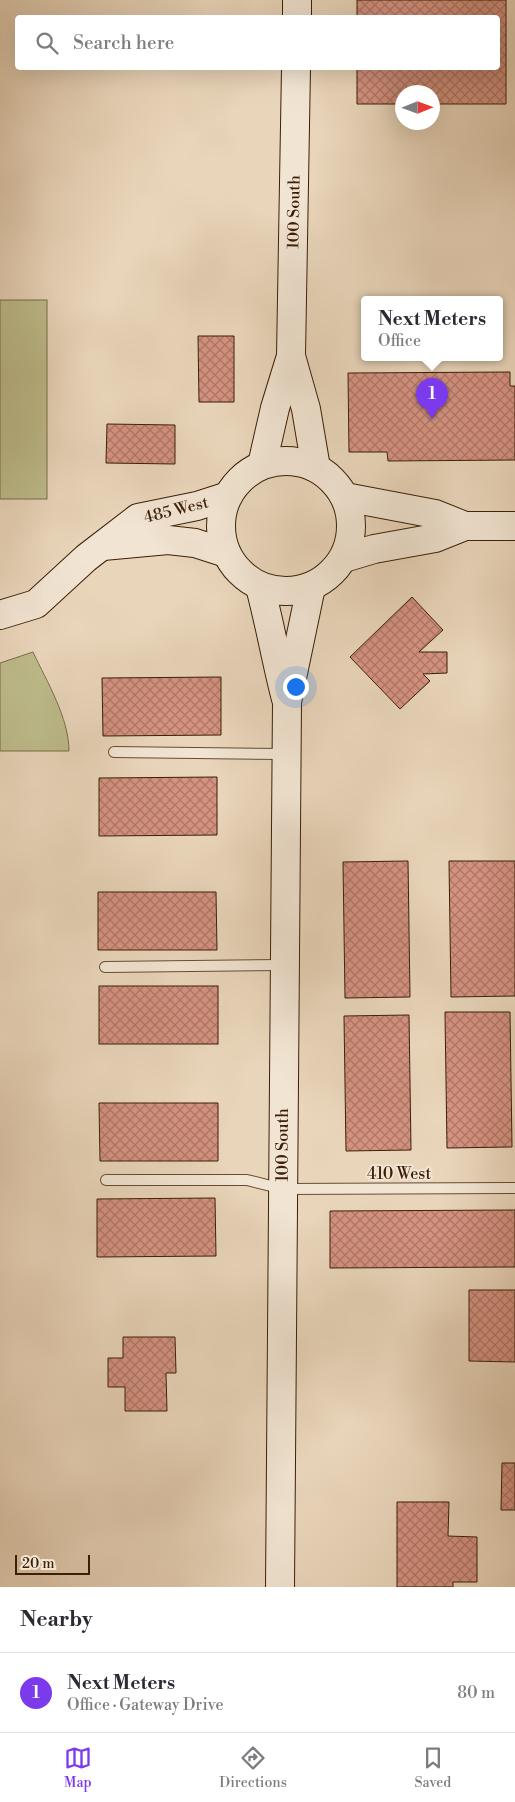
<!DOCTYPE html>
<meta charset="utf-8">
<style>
:root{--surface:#fff;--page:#f2f2f3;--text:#2b2b33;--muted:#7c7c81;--line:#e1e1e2;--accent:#7c3aed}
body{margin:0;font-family:"Libre Bodoni",serif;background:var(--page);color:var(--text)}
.compass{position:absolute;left:395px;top:85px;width:45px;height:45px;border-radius:50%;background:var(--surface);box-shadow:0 5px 20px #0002;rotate:89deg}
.scale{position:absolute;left:15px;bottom:12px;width:75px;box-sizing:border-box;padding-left:5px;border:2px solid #3b1f07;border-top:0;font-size:14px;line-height:18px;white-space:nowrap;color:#3b1f07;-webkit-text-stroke:4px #f1e4d2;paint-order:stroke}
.you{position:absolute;left:295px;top:686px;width:18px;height:18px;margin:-12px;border:4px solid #fff;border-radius:50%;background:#1a73e8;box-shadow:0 0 0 8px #1a73e833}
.badge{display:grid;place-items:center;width:32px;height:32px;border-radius:50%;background:var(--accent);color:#fff;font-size:16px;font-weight:700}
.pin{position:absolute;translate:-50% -41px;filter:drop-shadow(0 1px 2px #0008)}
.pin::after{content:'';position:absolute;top:26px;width:18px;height:15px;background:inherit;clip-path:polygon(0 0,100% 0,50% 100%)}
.popup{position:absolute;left:361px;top:296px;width:142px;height:65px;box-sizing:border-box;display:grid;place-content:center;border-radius:5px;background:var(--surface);filter:drop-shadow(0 1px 4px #0005);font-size:16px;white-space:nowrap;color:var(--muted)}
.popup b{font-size:19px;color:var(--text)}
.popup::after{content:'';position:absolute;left:50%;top:100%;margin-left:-10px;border:10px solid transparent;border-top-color:var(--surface)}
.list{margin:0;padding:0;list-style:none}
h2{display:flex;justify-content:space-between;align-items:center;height:65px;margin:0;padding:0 20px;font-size:21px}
h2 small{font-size:16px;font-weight:400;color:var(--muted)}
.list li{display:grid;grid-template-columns:32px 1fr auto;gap:15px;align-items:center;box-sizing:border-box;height:80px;padding:0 20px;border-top:1px solid var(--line)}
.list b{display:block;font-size:19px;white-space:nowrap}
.list p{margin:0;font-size:16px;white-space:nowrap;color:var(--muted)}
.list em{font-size:16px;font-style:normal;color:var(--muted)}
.icon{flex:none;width:28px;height:28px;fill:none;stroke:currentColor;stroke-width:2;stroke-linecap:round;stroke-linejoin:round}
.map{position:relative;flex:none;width:515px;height:1587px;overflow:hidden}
.search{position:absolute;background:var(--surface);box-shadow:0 5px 20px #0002;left:15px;right:15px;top:15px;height:55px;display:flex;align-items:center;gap:12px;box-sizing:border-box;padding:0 18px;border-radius:5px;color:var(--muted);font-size:19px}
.sheet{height:145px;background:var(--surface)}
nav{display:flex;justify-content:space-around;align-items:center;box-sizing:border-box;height:70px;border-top:1px solid var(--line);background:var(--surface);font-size:14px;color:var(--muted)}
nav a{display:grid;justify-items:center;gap:2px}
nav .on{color:var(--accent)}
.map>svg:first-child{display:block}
.grass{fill:#bdbb8b;stroke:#7c6d49}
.building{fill:url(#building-cross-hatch);stroke:#3b1f07}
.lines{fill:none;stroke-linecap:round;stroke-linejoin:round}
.lane-casing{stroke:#664c34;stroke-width:12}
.secondary-casing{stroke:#3b1f07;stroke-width:30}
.lane{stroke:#f1e4d2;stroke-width:10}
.secondary{stroke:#f1e4d2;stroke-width:28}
.labels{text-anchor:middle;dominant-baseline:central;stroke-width:4;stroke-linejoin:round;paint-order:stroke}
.street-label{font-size:16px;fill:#3b1f07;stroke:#f1e4d2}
</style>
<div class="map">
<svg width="515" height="1587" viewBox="0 0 515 1587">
<defs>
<pattern id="building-cross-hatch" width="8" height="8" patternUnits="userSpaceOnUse" patternTransform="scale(1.25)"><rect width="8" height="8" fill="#d59281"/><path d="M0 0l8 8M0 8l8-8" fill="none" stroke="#ae7768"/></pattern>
</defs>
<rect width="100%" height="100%" fill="#e9d5ba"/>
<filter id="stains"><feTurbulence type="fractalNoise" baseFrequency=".004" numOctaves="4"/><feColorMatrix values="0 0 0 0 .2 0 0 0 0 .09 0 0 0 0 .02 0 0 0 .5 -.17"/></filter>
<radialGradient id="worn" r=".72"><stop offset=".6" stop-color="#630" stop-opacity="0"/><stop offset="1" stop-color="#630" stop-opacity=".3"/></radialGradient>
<g class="grass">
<rect x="0" y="300" width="47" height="199"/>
<path d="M33,652C47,682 69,718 69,751H0V663Z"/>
</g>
<g class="building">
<path d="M357,0H506V104H432V92H402V104H357V68H498V18H357Z"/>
<path d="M198,336H234V402H199Z"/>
<path d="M510,372V386H515V460L388,461L387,452H349L348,373Z"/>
<path d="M107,424L175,425V464L106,463Z"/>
<path d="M412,597L443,630L419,652H447V673L423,674L430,681L400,709L350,657Z"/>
<path d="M221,677V735L103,736L102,678Z"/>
<path d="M217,777V835L99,836V778Z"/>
<path d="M408,861L410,997L345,998L343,862Z"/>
<path d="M449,861H515V996L451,997Z"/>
<path d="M98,892H216L217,950H98Z"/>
<rect x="99" y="986" width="119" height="58"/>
<path d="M445,1012H510L512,1147L447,1148Z"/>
<path d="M409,1015L411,1150L346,1151L344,1016Z"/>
<path d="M99,1103H218V1161H100Z"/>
<path d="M215,1198L216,1256L97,1257V1199Z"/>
<path d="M515,1210V1267L330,1268V1211Z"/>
<path d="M469,1290H515V1362L469,1361Z"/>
<path d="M123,1337H175L176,1373H166L167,1411H125V1387H108V1358H123Z"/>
<path d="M502,1463H515V1510H501Z"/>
<path d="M397,1502H449L448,1536L477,1537V1582H453V1587H397Z"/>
</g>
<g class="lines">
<g class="lane-casing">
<g id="lane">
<path d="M114,752L286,754"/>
<path d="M105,967L283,965"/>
<path d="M106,1180H247L283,1189L515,1188"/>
</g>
</g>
<g class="secondary-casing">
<g id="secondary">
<path d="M297,18V0"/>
<path d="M291,356L306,409L316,468"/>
<circle cx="286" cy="526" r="65"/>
<path d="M262,465L275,408L291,356L296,68"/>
<path d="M345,497L435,514L465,526H515"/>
<path d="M103,546L168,540L195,543L226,553"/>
<path d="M344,558L374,549L435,538L465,526"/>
<path d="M260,587C270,624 276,661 286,699"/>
<path d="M0,615L36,604L86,558L138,518L197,506L228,496"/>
<path d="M280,1587L287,702L311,587"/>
</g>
</g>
<use href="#lane" class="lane"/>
<use href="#secondary" class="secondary"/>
</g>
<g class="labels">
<g class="street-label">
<text transform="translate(294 212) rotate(-89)">100 South</text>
<text transform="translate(176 510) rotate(-14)">485 West</text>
<text transform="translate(283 1145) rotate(-90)">100 South</text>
<text x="399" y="1174">410 West</text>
</g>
</g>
<rect width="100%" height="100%" filter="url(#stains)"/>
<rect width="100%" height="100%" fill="url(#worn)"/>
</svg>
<svg class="compass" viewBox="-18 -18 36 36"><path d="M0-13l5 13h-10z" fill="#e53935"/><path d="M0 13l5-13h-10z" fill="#7c7c81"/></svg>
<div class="scale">20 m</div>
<div class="you"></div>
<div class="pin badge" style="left:432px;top:419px">1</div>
<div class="popup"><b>Next Meters</b>Office</div>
<div class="search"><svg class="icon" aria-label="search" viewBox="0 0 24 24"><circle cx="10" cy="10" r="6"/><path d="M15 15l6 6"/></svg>Search here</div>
</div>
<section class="sheet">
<h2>Nearby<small></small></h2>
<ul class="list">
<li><span class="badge">1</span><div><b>Next Meters</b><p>Office · Gateway Drive</p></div><em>80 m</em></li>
</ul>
</section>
<nav>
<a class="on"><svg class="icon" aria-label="map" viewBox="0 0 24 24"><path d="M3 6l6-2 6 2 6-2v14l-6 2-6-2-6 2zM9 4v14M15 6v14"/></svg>Map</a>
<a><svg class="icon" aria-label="directions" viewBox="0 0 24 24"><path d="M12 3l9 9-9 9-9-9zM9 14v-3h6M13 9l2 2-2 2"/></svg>Directions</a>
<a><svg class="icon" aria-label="saved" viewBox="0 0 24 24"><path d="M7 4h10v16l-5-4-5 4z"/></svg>Saved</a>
</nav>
